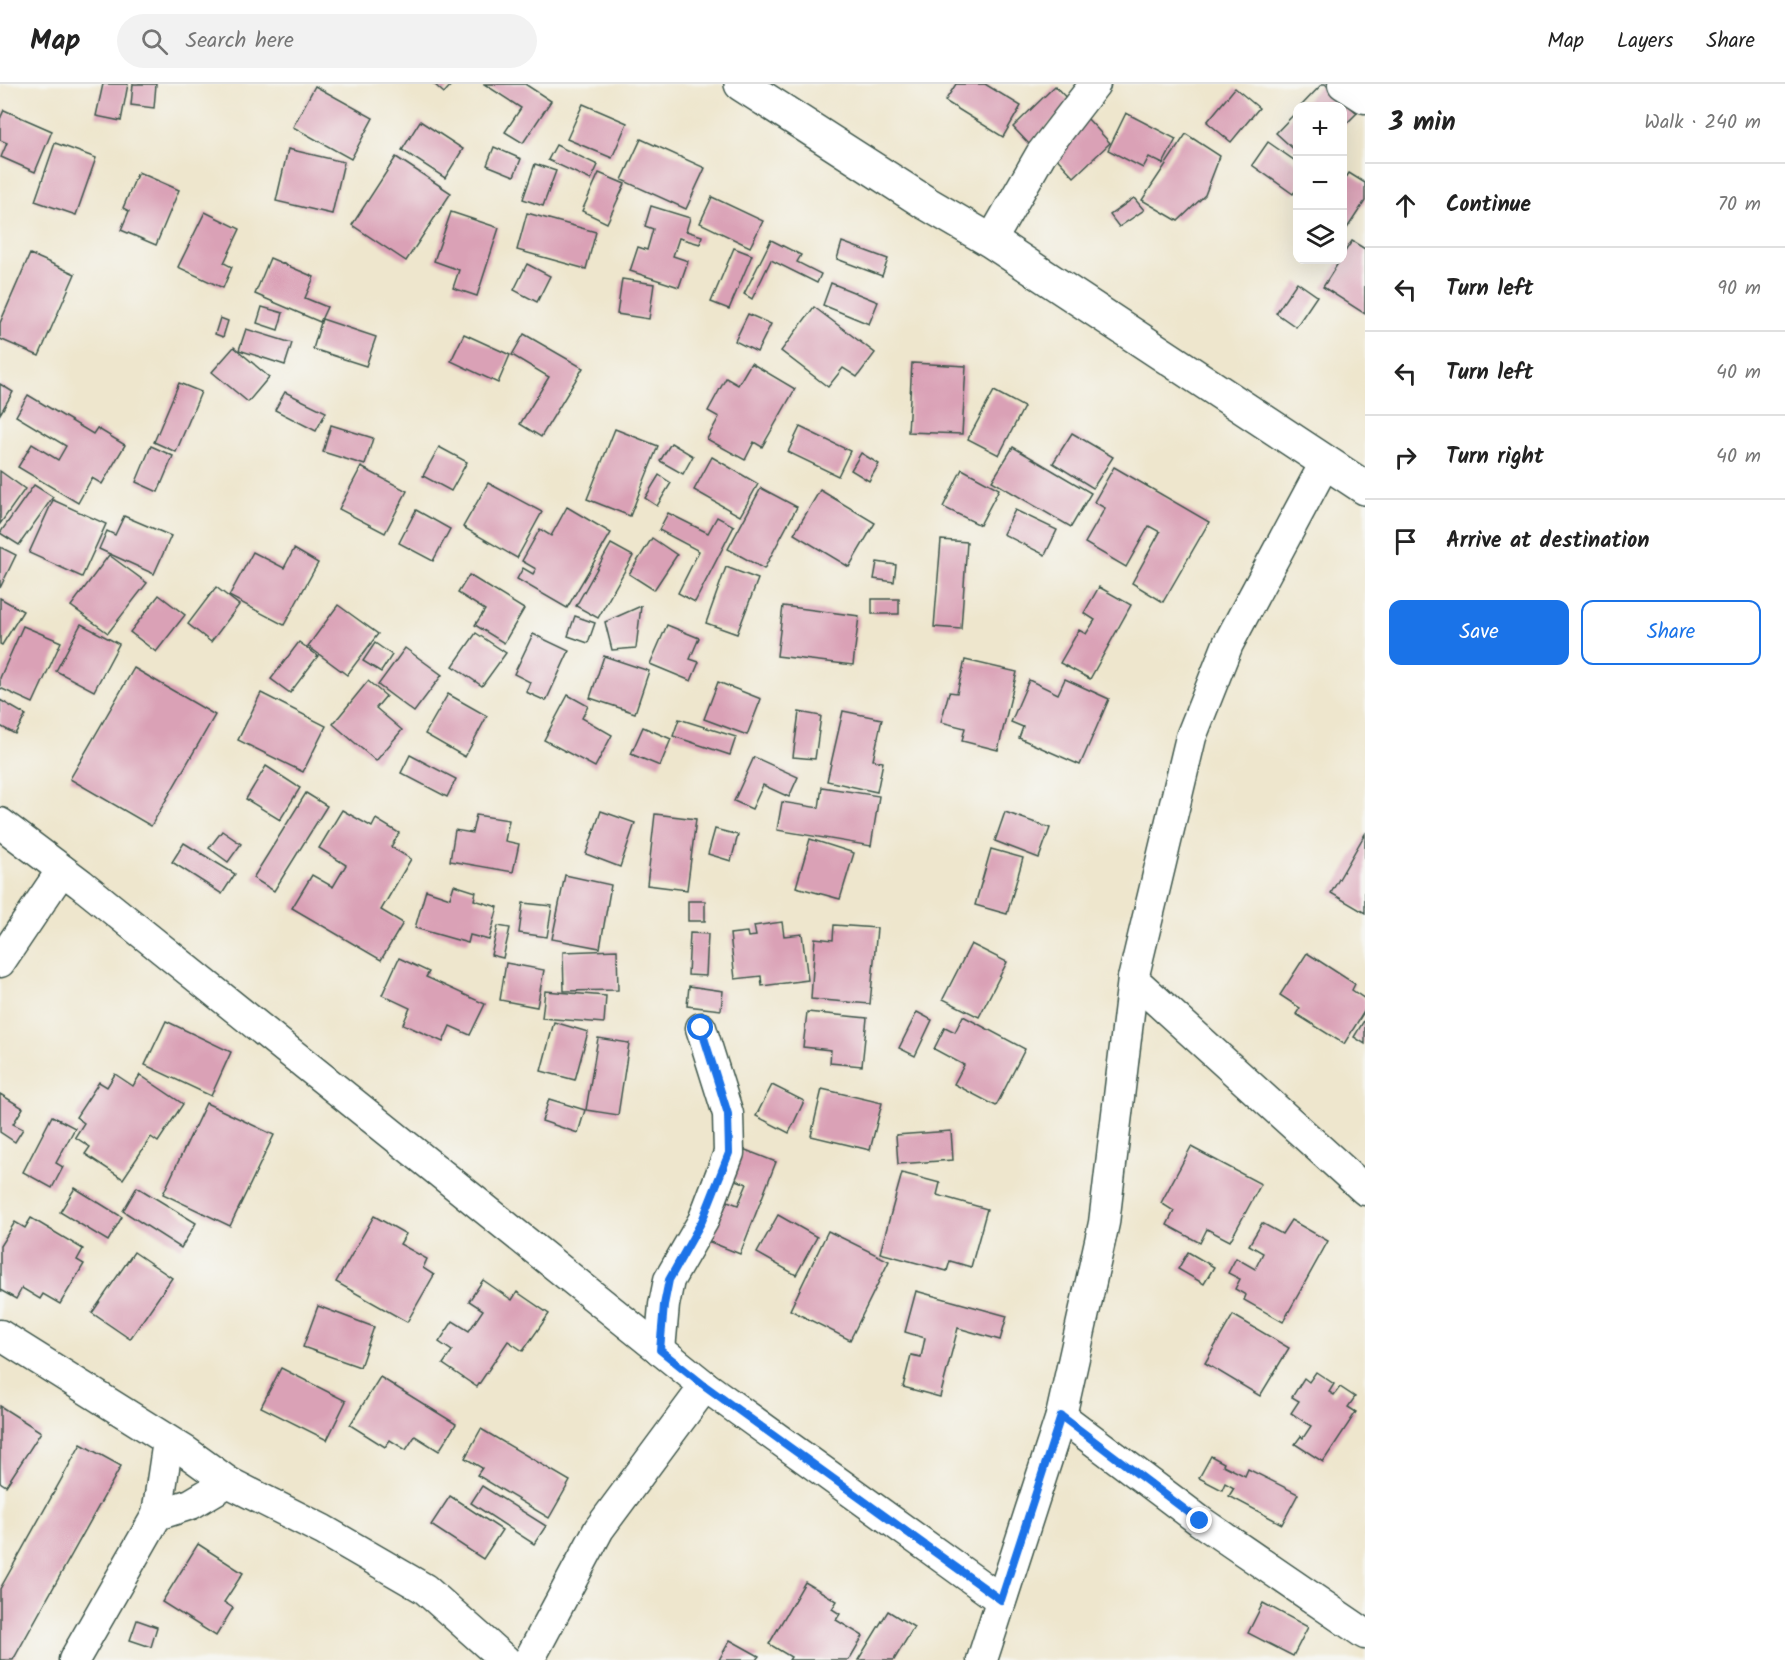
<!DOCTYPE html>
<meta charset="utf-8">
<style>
:root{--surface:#fff;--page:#f2f2f2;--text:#222;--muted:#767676;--line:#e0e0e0;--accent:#1a73e8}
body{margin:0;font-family:Kalam,sans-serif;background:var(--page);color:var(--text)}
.controls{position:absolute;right:18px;top:18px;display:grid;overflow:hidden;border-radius:12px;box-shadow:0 6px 24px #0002}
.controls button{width:54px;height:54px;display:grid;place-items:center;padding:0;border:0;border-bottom:2px solid var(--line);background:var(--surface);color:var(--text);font:30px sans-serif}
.stop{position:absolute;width:18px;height:18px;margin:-14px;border:4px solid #1a73e8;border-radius:50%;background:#fff}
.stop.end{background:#1a73e8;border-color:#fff;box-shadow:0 2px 6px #0008}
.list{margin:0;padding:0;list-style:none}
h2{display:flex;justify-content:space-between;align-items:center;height:78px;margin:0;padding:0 24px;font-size:26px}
h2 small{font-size:20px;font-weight:400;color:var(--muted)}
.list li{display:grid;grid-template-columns:39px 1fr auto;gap:18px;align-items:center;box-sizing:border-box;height:84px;padding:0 24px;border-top:2px solid var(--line)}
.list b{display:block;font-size:22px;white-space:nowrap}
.list em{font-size:20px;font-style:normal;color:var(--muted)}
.actions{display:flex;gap:12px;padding:18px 24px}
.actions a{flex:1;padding:14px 0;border:2px solid var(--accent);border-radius:12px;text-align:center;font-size:21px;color:var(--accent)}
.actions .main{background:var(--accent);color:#fff}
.icon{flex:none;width:33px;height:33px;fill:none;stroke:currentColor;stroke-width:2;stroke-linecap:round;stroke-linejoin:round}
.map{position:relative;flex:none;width:1365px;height:1576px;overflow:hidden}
header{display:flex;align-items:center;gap:36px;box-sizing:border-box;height:84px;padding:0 30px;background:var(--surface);border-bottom:2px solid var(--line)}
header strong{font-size:28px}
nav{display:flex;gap:33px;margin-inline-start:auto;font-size:21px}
.search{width:420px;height:54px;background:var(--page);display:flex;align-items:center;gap:15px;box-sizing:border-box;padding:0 21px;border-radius:33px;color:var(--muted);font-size:22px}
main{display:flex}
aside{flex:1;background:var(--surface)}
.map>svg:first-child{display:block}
.building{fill:#daa1b6}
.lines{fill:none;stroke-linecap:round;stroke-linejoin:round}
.minor-casing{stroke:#3e564b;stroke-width:33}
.secondary-casing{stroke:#3e564b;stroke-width:36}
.minor{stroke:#fff;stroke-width:30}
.secondary{stroke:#fff;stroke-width:33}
.route{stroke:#1a73e8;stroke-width:8}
</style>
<header>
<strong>Map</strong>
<div class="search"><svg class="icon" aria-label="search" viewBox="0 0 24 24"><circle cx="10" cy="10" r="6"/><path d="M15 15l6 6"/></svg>Search here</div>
<nav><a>Map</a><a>Layers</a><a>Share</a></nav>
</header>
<main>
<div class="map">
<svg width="1365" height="1576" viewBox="0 0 1365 1576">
<rect width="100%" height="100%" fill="#f6f6f2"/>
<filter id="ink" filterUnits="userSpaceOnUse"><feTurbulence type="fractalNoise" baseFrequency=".0167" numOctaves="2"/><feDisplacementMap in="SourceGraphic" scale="12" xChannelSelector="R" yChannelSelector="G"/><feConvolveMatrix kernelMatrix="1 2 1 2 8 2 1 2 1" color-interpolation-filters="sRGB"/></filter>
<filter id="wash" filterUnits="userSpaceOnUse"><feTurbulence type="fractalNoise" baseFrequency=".008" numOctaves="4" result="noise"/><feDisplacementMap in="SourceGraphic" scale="24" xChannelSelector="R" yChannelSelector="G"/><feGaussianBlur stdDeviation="1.35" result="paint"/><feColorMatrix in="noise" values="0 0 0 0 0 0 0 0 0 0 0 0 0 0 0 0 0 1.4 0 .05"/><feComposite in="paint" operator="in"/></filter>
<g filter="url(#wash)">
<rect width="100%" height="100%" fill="#eee6cd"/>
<g id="blocks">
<g class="building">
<path d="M103,0H128L121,37L96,32Z"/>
<path d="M133,0H156L154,24L131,21Z"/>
<path d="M434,0H452L444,9Z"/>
<path d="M484,0H525L551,17L523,59L505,48L521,24Z"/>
<path d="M956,0H985L1021,22L1003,53L945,17Z"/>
<path d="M1322,0H1325L1357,29L1342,44V22H1301Z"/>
<path d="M315,2L373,34L351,75L293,43Z"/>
<path d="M1055,2L1071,19L1029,60L1013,43Z"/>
<path d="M1235,4L1259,24L1231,58L1207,38Z"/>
<path d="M583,20L627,39L612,74L567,55Z"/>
<path d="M4,26L52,47L35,88L1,73L7,59L0,56V35Z"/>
<path d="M1298,26V69L1276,49Z"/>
<path d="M1126,29L1176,55L1163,80L1149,73L1143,84L1108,66Z"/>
<path d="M1087,34L1110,59L1074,93L1051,68Z"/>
<path d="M420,37L463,65L445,94L402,66Z"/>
<path d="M1186,50L1220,72L1205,111L1178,137L1142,116Z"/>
<path d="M641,55L705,84L686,125L622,96Z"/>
<path d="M1268,58L1298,79V103L1293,110L1252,81Z"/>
<path d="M55,59L96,74L76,131L35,117Z"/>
<path d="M556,61L598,81L591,96L548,76Z"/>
<path d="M494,63L521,75L514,92L487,81Z"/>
<path d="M288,65L344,78L332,130L276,117Z"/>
<path d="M396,73L451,109L406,177L352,141Z"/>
<path d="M535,80L556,87L543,122L523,115Z"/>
<path d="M138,88L179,106L156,161L121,146L129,127L123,124Z"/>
<path d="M599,89L625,100L607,139L582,127Z"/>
<path d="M1349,89L1365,99V117L1342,152V100Z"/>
<path d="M712,113L763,137L750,163L700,139Z"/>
<path d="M1134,114L1144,126L1119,143L1110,131Z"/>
<path d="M651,122L690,134L686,147L702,152L700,160L679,154L673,172L688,177L679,203L630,187L638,163L647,166L653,145L645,142Z"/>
<path d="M205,128L240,145L224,179L232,183L223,204L178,183Z"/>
<path d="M451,128L499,144L477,212L453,204L459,186L434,177Z"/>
<path d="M527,129L596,148L586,185L517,166Z"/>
<path d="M771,156L801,171L797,178L821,190L817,199L771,176L752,215L744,210Z"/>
<path d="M1352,157L1365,165V230L1323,203L1340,176H1342V172Z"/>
<path d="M842,158L888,175L882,192L837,175Z"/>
<path d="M734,164L752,171L729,225L711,218Z"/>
<path d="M30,170L75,190L39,272L0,255V239Z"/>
<path d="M270,174L314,193L305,214L327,223L320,238L255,210Z"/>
<path d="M527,180L550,192L537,218L514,206Z"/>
<path d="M622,195L654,200L649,235L617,230Z"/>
<path d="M1297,198L1317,212L1296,243L1276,229Z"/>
<path d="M831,199L878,218L869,240L823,221Z"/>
<path d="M262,223L283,229L278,246L257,239Z"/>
<path d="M814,223L875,269L857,293L843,284L828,303L781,267Z"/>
<path d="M748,230L771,240L757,268L735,257Z"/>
<path d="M220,234L228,237L223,253L215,250Z"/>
<path d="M322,235L376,253L366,282L313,265Z"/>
<path d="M246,245L292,259L285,281L239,266Z"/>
<path d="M464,250L510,271L498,299L451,277Z"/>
<path d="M524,250L583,284L541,353L520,340L549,293L512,271Z"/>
<path d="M234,263L269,293L248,318L212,288Z"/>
<path d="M751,279L795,305L762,363L754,358L745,376L707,355L719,333L708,327L726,294L738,301Z"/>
<path d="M912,279L966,282L962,350L908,348Z"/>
<path d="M179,299L201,308L176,368L154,358Z"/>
<path d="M0,300L13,308L0,330Z"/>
<path d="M994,307L1024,323L999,371L968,355Z"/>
<path d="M285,308L326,328L316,347L275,326Z"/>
<path d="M28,311L93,350L97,344L125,361L102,400L92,394L78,419L18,383L32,360L58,376L66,362L16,332Z"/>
<path d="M331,341L373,354L365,381L323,368Z"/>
<path d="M800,343L850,367L838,392L788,368Z"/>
<path d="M615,345L658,362L630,432L587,415Z"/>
<path d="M1072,349L1113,373L1093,404L1053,379Z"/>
<path d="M671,359L693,372L683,390L660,377Z"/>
<path d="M151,362L173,372L158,408L136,398Z"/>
<path d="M439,363L467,378L451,407L423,392Z"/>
<path d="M1013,363L1091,409L1071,443L992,397Z"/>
<path d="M861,369L879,380L869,397L851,386Z"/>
<path d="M712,373L758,400L740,432L694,406Z"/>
<path d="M361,383L407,407L385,449L339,425Z"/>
<path d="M1114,383L1209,438L1163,518L1132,499L1160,448L1149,442L1126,483L1085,459L1105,424L1094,418Z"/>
<path d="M962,385L999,405L980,441L943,423Z"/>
<path d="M0,387L25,405L0,440Z"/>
<path d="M659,391L671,399L657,422L645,414Z"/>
<path d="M488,399L542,428L517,474L463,443Z"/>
<path d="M34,401L53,413L19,461L0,449Z"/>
<path d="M761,404L797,423L764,485L728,465Z"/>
<path d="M820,406L875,439L849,483L794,450Z"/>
<path d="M53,416L106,440L82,493L29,469Z"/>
<path d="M567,423L611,449L567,524L517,495L523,484L533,490L536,485L522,477L540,445L551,452Z"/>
<path d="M416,426L450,445L433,477L399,459Z"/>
<path d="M1015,426L1057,446L1045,471L1003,450Z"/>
<path d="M668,429L708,449L717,433L734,442L695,518L678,509L699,467L659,446Z"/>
<path d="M124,432L171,452L154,490L99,465L107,447L115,451Z"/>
<path d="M652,454L677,471L654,506L629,490Z"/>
<path d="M941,456L967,458L961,545L934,543Z"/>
<path d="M611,460L633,472L598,534L576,522Z"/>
<path d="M0,463L16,471L0,504Z"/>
<path d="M294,465L318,479L284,541L229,512L253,468L284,484Z"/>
<path d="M109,471L147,499L108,549L71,522Z"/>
<path d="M877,478L896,481L894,498L874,495Z"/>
<path d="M726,483L758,495L737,550L706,539Z"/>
<path d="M469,491L524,525L504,559L475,541L485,526L458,509Z"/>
<path d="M216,503L239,521L211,558L188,540Z"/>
<path d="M1099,503L1131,521L1090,595L1060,579L1079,546L1086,550L1095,536L1084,529Z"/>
<path d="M159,511L185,531L156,568L130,548Z"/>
<path d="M0,514L23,527L2,561L0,560Z"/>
<rect x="872" y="515" width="27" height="15"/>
<path d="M338,521L378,550L347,591L308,562Z"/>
<path d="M641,522L636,564L612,566L605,538Z"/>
<path d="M783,522L859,532L853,581L777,572Z"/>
<path d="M575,532L595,539L588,559L568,552Z"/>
<path d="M81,540L119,560L94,607L56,587Z"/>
<path d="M667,541L699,554L690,575L699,578L691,597L650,580Z"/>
<path d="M23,542L61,558L33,619L0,604V594Z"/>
<path d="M476,549L506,569L482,602L453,582Z"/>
<path d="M533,550L569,567L546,617L526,608L530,598L514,590Z"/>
<path d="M299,558L318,572L290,609L271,595Z"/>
<path d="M375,559L392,571L381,588L363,577Z"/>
<path d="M405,564L442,591L414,628L378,601Z"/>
<path d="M604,572L649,587L635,629L590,614Z"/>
<path d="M965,576L1017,588L998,666L962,657L965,644L941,638L949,608L957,609Z"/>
<path d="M134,584L215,631L151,742L70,695Z"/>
<path d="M1065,595L1109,615L1080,681L1019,654L1023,643L1011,638L1029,596L1058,610Z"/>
<path d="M368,597L386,612L376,624L402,646L376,677L333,640Z"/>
<path d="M718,598L761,615L747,651L704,635Z"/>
<path d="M261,609L326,642L303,688L238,656Z"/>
<path d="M448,610L487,632L465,673L425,650Z"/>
<path d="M568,611L588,622L582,634L612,651L595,683L544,656Z"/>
<path d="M0,616L26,631L15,650L0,642Z"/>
<path d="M843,627L882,635L873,676L883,678L877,708L827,697Z"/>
<path d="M799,628L821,632L815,675L793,673Z"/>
<path d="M679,635L736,653L730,671L673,652Z"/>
<path d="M643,643L671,655L660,682L631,670Z"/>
<path d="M410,671L456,695L447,713L401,689Z"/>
<path d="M754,673L798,693L789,713L763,701L752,725L734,717Z"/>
<path d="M266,682L300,704L280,736L246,715Z"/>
<path d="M822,703L879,712L871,762L777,746L782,718L819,724Z"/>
<path d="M306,709L327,722L274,807L253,794Z"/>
<path d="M342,726L372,743L376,735L399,749L391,763L411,775L381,826L403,839L381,876L292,824L312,791L333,803L346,781L319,764Z"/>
<path d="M601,727L635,739L620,783L586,770Z"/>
<path d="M1005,728L1050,744L1039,774L995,757Z"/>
<path d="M655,730L696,735L687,806L647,801Z"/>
<path d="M476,731L509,736L505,757L519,760L513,788L450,777L455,746L472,749Z"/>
<path d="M715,745L738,751L731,777L708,770Z"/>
<path d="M222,747L241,760L228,778L209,764Z"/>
<path d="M1365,750V829L1331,809Z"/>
<path d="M810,755L854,769L840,815L796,803Z"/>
<path d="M184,759L235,790L222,810L172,778Z"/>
<path d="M991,765L1023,774L1007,830L975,821Z"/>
<path d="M565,791L611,801L600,864L552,855Z"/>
<path d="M454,801L476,808L474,816L498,823L489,856L470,851L468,859L415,844L426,806L450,814Z"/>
<rect x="688" y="817" width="17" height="20"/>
<path d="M523,819L552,822L547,853L519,849Z"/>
<path d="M782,838L784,852L802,850L808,896L762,902L761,892L735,895L730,850L747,848L748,853L756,852L754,842Z"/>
<path d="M834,841L877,844L870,920L811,915L815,854L833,856Z"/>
<path d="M498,842L510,844L503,874L491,871Z"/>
<path d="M690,849L708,850L706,892L688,891Z"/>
<path d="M971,860L1007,878L979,933L943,915Z"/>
<path d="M617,866L618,906L564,907L563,868Z"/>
<path d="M1307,869L1355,900L1352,906L1365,915V926L1344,960L1296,930L1300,924L1280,911Z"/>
<path d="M399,874L429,888L426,893L485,920L470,951L450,942L443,958L403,940L410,924L382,911Z"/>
<path d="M506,879L544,886L537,923L500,916Z"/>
<path d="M689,902L723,907L721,926L687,922Z"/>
<path d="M545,907L606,912L604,939L542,934Z"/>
<path d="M807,928L867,934L862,982L830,979L831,966L803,963Z"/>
<path d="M917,928L932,936L915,972L899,964Z"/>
<path d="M963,932L1025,965L996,1022L954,1000L964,981L934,965L945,943L955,948Z"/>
<path d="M1365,935V960L1354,953Z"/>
<path d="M166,937L231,968L211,1012L145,981Z"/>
<path d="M554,938L588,948L575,996L541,987Z"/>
<path d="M598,954L629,959L618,1031L586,1026Z"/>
<path d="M115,990L133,1002L140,991L183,1020L158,1058L151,1053L123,1095L85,1070L90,1063L75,1053L84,1039L76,1033L99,998L107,1003Z"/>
<path d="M772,1001L804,1017L789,1049L756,1032Z"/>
<path d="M822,1005L882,1019L870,1066L811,1052Z"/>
<path d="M0,1010L23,1024L13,1040L23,1045L15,1058L0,1048Z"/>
<path d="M549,1015L585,1026L578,1049L542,1037Z"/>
<path d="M206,1019L274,1051L230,1142L163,1110Z"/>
<path d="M52,1032L75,1044L56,1079L63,1083L52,1104L23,1088Z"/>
<path d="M951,1047L953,1076L898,1080L896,1051Z"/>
<path d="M1191,1063L1261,1100L1230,1157L1207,1145L1200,1159L1167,1141L1174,1127L1161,1119Z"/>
<path d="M743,1065L776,1078L740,1170L703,1155L720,1114L738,1121L747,1100L731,1094Z"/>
<path d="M902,1089L940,1099L937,1111L987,1125L971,1183L950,1177L947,1187L880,1169Z"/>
<path d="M137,1103L196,1139L181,1164L123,1127Z"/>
<path d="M75,1104L122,1133L108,1157L60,1128Z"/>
<path d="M778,1131L817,1153L796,1191L757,1169Z"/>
<path d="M374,1132L406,1150L400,1160L427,1175L423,1184L434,1191L407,1238L336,1198Z"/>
<path d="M31,1134L83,1165L77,1176L84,1180L60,1220L43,1210L40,1215L22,1204L16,1215L0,1206V1162L15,1138L25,1144Z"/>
<path d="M1291,1136L1328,1157L1283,1238L1244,1216L1246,1211L1235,1205L1240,1195L1228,1189L1236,1174L1255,1185L1263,1169L1249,1161L1262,1139L1282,1150Z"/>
<path d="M828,1147L889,1177L850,1256L790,1226Z"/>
<path d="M134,1168L172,1194L130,1255L92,1229Z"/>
<path d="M1188,1168L1214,1183L1204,1200L1178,1185Z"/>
<path d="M483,1196L512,1216L517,1208L549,1230L523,1267L508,1257L477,1303L443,1280L452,1267L439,1258L453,1237L469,1247L483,1226L469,1217Z"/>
<path d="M916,1207L1007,1232L1000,1256L958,1244L940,1313L903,1303L911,1271L921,1273L925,1254L905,1248Z"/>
<path d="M318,1222L374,1243L360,1283L303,1263Z"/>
<path d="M1233,1231L1289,1264L1260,1312L1205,1279Z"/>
<path d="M281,1284L346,1317L327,1356L261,1323Z"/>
<path d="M1316,1288L1334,1300L1329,1308L1334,1311L1340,1303L1355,1313L1348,1323L1356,1328L1323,1378L1295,1360L1301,1352L1303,1354L1311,1342L1291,1329L1299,1317L1292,1313L1304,1294L1309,1298Z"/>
<path d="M380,1293L456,1340L439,1367L415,1352L406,1366L390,1356L385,1363L350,1341Z"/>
<path d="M0,1322L41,1348L6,1402L0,1398Z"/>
<path d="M481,1345L570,1397L549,1434L477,1391L482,1384L465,1374Z"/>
<path d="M81,1360L121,1382L13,1576H0V1505Z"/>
<path d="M1211,1372L1224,1379L1223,1381L1245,1392L1248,1385L1298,1410L1282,1440L1229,1412L1234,1404L1225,1399L1222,1406L1199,1394Z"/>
<path d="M482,1402L546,1442L534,1460L471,1419Z"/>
<path d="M450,1412L502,1446L483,1475L431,1441Z"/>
<path d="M198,1460L243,1489L224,1518L233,1524L216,1552L162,1518Z"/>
<path d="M805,1498L837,1517L832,1525L840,1530L836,1536L863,1552L849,1576H789L791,1573L769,1560Z"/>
<path d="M1263,1519L1308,1543L1293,1572L1248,1549Z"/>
<path d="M888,1527L914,1543L894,1576H858Z"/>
<path d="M137,1536L157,1543L151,1563L130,1556Z"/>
<path d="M730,1556L759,1572L756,1576H719Z"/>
</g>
</g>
</g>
<g filter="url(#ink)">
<use href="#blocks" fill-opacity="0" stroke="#3e564b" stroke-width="1.5"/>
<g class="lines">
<g class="minor-casing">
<g id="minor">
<path d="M1343,0L1365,14"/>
<path d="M991,157L1041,70L1095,0"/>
<path d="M0,739L81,800L705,1302L1001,1516"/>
<path d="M0,878L62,786"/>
<path d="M1133,895L1365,1106"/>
<path d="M0,1251L185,1367L228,1398L323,1446L425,1505L505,1576"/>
<path d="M660,1266L664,1221L669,1196L703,1137L729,1069L728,1030L701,944"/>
<path d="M1061,1332L1200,1437L1365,1550"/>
<path d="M157,1431L168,1357"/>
<path d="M74,1576L157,1431L191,1420L228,1398"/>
<path d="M529,1576L599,1445L705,1302"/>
<path d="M982,1576L1061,1332L1104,1139L1133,895L1191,653L1228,560L1326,377"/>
</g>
</g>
<g class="secondary-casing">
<path id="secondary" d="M741,0L926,119L991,157L1365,404"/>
</g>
<use href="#minor" class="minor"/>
<use href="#secondary" class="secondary"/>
</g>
</g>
<g class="lines" filter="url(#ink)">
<path class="route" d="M701,944L728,1030L729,1069L702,1137L669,1196L664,1221L660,1266L705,1302L1001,1516L1061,1332L1200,1437"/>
</g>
</svg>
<div class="controls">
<button>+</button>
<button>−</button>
<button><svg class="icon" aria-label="layers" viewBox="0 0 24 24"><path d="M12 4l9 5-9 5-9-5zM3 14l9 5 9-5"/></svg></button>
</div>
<div class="stop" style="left:701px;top:944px"></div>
<div class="stop end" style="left:1200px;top:1437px"></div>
</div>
<aside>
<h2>3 min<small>Walk · 240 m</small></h2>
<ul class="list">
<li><svg class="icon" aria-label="ahead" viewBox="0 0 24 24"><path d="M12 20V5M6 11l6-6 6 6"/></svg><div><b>Continue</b></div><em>70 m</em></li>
<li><svg class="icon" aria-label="left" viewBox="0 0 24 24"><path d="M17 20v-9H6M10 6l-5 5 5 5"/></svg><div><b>Turn left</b></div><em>90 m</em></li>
<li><svg class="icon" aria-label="left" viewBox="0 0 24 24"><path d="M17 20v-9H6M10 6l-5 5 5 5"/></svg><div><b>Turn left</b></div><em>40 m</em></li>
<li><svg class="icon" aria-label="right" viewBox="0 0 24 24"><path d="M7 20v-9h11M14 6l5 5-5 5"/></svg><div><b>Turn right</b></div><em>40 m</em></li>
<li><svg class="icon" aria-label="arrive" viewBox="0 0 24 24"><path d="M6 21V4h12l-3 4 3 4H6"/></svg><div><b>Arrive at destination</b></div></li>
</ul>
<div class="actions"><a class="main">Save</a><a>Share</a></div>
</aside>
</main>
